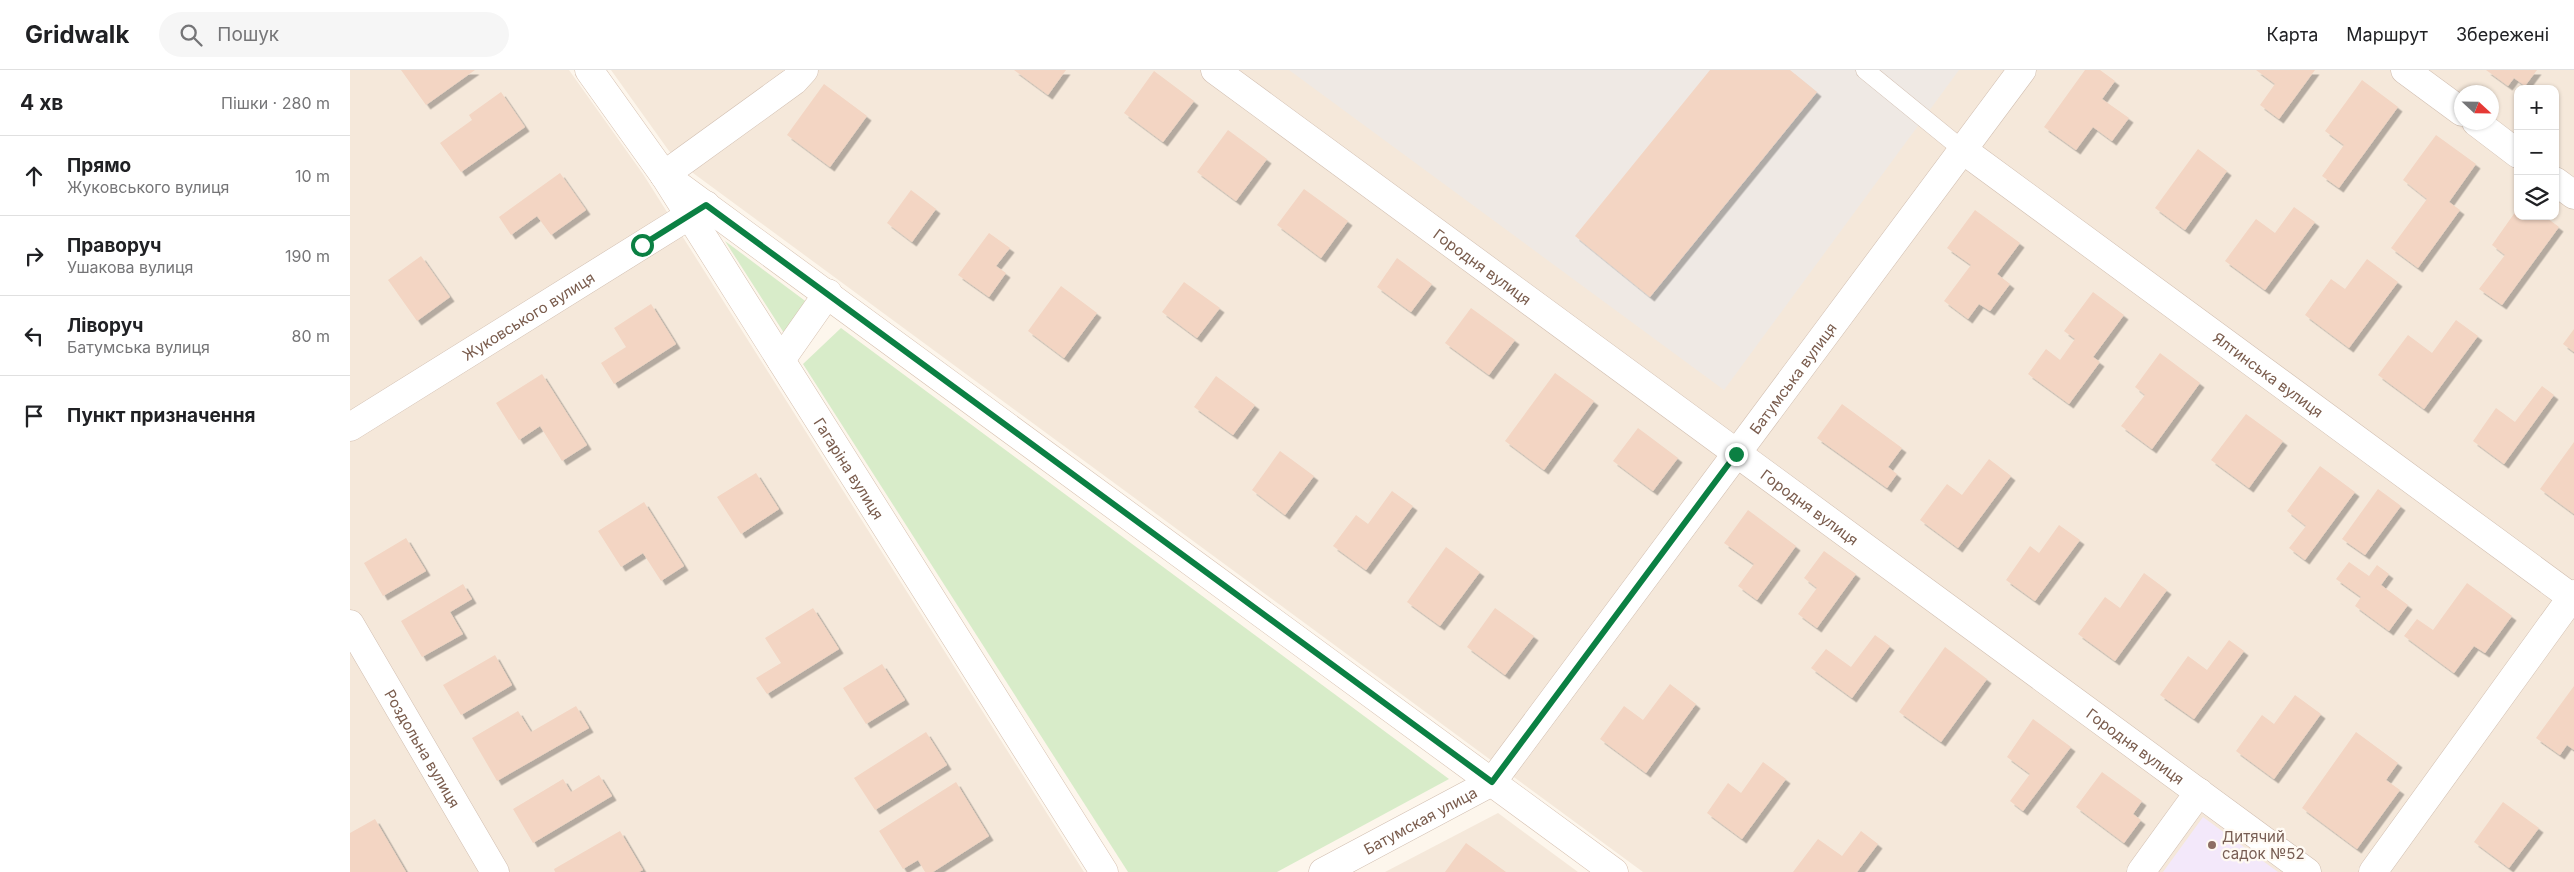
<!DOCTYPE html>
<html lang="uk">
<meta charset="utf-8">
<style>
:root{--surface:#fff;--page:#f6f6f6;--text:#202124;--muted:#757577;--line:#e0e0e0}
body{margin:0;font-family:Inter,sans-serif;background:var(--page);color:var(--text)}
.controls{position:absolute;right:15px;top:15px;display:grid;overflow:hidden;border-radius:10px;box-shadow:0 1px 4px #0004}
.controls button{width:45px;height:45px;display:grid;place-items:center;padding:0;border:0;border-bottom:1px solid var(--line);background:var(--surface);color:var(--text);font:25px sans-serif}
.compass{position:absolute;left:2104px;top:15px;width:45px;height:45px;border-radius:50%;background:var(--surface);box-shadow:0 1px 4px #0004;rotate:112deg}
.stop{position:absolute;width:15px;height:15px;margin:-11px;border:4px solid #0b8043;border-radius:50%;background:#fff}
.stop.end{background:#0b8043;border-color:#fff;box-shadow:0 1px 5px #0008}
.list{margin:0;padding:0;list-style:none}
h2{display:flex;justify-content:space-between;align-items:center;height:65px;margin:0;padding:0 20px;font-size:21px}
h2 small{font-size:16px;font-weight:400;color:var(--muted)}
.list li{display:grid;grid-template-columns:32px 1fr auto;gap:15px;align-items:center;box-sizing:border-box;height:80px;padding:0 20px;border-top:1px solid var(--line)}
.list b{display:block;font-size:19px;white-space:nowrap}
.list p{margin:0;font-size:16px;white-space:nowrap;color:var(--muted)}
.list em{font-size:16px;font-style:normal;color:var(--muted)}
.icon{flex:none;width:28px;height:28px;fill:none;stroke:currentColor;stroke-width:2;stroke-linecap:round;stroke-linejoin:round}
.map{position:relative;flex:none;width:2224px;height:802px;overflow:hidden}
header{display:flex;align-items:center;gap:30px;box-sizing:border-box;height:70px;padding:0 25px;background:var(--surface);border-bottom:1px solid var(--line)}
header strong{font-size:24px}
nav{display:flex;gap:28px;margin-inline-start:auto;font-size:18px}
.search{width:350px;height:45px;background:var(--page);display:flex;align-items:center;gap:12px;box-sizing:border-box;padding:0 18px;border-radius:28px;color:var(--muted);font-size:19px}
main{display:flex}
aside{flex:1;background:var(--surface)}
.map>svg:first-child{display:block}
.residential{fill:#f5e8da;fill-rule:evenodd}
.industrial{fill:#efe9e4}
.education{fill:#f3e8fa}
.green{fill:#d8ecc9}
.building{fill:#f3d5c3;filter:url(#shadow)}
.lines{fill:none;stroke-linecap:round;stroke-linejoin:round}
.lane-casing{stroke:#d1beb0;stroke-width:19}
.street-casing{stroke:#d1beb0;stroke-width:29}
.secondary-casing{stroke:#d6c0b0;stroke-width:29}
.lane{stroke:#fff;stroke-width:18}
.street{stroke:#fff;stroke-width:28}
.secondary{stroke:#fff;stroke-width:28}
.route{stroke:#0b8043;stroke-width:6}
.education-dot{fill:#8d6e63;stroke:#fffaf3;stroke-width:2}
.labels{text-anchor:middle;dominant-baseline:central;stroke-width:4.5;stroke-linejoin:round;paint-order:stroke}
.street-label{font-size:15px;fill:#7a5c4d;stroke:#fffaf3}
.education-label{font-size:15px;fill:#785e54;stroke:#fffaf3;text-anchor:start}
</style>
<header>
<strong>Gridwalk</strong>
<div class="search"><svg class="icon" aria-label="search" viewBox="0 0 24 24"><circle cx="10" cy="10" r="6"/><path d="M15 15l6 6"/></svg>Пошук</div>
<nav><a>Карта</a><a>Маршрут</a><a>Збережені</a></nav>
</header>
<main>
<aside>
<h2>4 хв<small>Пішки · 280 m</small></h2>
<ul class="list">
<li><svg class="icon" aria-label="ahead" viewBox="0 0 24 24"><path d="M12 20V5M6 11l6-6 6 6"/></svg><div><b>Прямо</b><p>Жуковського вулиця</p></div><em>10 m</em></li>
<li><svg class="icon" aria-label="right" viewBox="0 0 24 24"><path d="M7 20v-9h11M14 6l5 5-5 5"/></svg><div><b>Праворуч</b><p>Ушакова вулиця</p></div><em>190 m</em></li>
<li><svg class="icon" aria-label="left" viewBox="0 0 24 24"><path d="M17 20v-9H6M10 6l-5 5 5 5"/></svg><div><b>Ліворуч</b><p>Батумська вулиця</p></div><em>80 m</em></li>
<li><svg class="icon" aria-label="arrive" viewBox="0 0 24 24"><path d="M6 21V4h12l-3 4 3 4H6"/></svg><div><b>Пункт призначення</b></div></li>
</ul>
</aside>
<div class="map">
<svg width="2224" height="802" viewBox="0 0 2224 802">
<defs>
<filter id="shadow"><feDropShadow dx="4.5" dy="4.5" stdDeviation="0" flood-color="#0004"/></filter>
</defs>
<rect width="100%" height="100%" fill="#fdf6ec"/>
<g class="residential">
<path d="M0,0H219L293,104L734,802H0Z"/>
<path d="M261,0H2224V802H1293L343,103L319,81ZM2168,19H2205V146H2168ZM2112,22H2142V52H2112Z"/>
<path d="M1148,743L1228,802H1035Z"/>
</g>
<path class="industrial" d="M939,0H1609L1374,320Z"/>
<path class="education" d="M1853,747L1928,802H1813Z"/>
<g class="green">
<path d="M375,171L462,236L434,263Z"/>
<path d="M491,258L1099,709L927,802H778L453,294Z"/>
</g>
<g class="building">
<path d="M51,0H125L76,35Z"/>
<path d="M664,0H716L698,25Z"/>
<path d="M1360,0H1440L1467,22L1300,227L1225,166Z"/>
<path d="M1735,0H1750L1765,11L1752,29L1779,48L1762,71L1743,57L1726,80L1694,57Z"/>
<path d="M1906,0H1965L1929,49L1910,35L1925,14Z"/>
<path d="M2136,0H2187L2175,16L2164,8L2158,16Z"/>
<path d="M804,1L844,31L813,72L774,43Z"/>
<path d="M2012,10L2048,37L1989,118L1972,106L1994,75L1975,61Z"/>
<path d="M474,14L517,46L480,97L437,65Z"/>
<path d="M151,22L175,57L111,102L90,73L122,50L119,45Z"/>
<path d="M878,60L917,89L886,131L847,102Z"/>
<path d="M2086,65L2126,94L2099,132L2110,140L2068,198L2041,178L2077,129L2053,110Z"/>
<path d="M1848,79L1877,101L1835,160L1805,138Z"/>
<path d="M210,103L236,140L201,165L187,146L161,165L149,147Z"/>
<path d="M954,119L998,151L971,188L927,155Z"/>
<path d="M561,120L586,139L562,172L537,153Z"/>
<path d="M1944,137L1965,152L1915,220L1875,191L1906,149L1925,163Z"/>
<path d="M2168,138V146H2194L2209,157L2152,235L2129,219L2155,185L2142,175Z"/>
<path d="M1625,140L1670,173L1647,204L1660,214L1640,241L1629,234L1618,249L1594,231L1621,195L1597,178Z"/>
<path d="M639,163L660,178L646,196L656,203L639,227L608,205Z"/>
<path d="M71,186L100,227L67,251L38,210Z"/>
<path d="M1047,188L1082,214L1061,242L1027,217Z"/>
<path d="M2017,189L2048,212L1999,278L1955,245L1981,209L1995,219Z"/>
<path d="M834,212L870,238L847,268L812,242Z"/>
<path d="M711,216L747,243L714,288L678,261Z"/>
<path d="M1743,222L1774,245L1743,287L1750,292L1719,334L1678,304L1696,279L1710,290L1725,269L1714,261Z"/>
<path d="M301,234L326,274L264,314L251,293L276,277L264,258Z"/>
<path d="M1121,238L1165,270L1139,305L1095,273Z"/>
<path d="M2106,250L2128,266L2074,339L2028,305L2058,265L2082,283Z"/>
<path d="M2224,259V282L2213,274Z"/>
<path d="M1810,283L1850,313L1802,379L1771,356L1795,325L1785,317Z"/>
<path d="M1205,303L1244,331L1194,400L1155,371Z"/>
<path d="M192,304L237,375L212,391L190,356L169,370L146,333Z"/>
<path d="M866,306L905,335L883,365L844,337Z"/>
<path d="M2192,316L2204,325L2154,394L2123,371L2146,338L2165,352Z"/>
<path d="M1492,334L1552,378L1538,397L1547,404L1537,418L1467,368Z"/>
<path d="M1896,344L1933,371L1899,418L1861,390Z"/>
<path d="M1288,358L1328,388L1303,421L1263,391Z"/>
<path d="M2224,372V444L2190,419Z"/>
<path d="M930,381L964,406L935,445L902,420Z"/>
<path d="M1639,389L1661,406L1608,478L1570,450L1597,414L1612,425Z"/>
<path d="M1970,396L2005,422L1955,490L1939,478L1956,456L1937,441Z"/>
<path d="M406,403L429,439L391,464L367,427Z"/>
<path d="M2028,419L2051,436L2015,485L1992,469Z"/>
<path d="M1042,421L1063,436L1016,500L983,476L1006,445L1018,454Z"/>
<path d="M294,432L334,496L311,511L293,483L271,497L248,461Z"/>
<path d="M1398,440L1446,476L1407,530L1388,516L1404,494L1374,473Z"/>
<path d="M1709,455L1730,470L1685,531L1656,510L1680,476L1689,483Z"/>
<path d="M56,468L76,501L33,526L14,493Z"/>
<path d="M1096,477L1130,502L1090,556L1057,532Z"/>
<path d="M1474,481L1506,504L1467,558L1448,544L1467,518L1454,508Z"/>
<path d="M1999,492L2019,506L2027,495L2039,504L2031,515L2058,535L2039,561L2005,536L2011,527L1986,509Z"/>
<path d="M1794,503L1817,520L1765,591L1728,564L1755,527L1770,538Z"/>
<path d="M2117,513L2162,546L2135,583L2124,576L2104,603L2054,566L2067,549L2083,560Z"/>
<path d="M113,514L122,529L100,542L113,564L72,587L51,551Z"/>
<path d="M463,538L489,579L417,624L406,608L431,593L415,568Z"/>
<path d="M1145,538L1184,566L1155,605L1117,577Z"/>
<path d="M1525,565L1540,576L1502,628L1461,598L1476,579L1501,597Z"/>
<path d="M1879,570L1894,581L1844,649L1810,625L1838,586L1857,600Z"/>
<path d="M1595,577L1637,609L1591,672L1549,642Z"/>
<path d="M145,585L162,615L111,645L93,615Z"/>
<path d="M532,594L555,630L516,654L493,618Z"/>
<path d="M1320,614L1346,634L1296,703L1250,669L1274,636L1293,650Z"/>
<path d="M2224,616V680L2217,675L2210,685L2186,668Z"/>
<path d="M1945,625L1971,644L1924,709L1886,681L1912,645L1924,654Z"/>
<path d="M226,636L239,658L147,711L122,668L168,641L181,662Z"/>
<path d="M1683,649L1721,677L1673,741L1660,731L1680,704L1657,687Z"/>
<path d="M576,662L597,695L525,740L504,708Z"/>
<path d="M2006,662L2048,693L2036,710L2050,720L2007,779L1952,738Z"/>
<path d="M1413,692L1436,709L1392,769L1357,743L1378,713L1391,723Z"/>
<path d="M1752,702L1792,731L1783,744L1791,750L1774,773L1726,737Z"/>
<path d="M249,705L262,726L183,773L163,739L213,709L221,722Z"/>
<path d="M606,712L639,766L583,802H575L568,790L553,799L529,761Z"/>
<path d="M2153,732L2189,758L2159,798L2124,772Z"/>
<path d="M25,749L56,802H0V763Z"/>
<path d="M270,761L293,800L289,802H205L204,799Z"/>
<path d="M1511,761L1528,774L1507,802H1443L1468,769L1492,786Z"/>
<path d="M1116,773L1156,802H1095Z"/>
</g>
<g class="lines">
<g class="lane-casing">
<path id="lane" d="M1515,0L1613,80"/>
</g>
<g class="street-casing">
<g id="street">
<path id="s1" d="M865,0L1957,802"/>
<path d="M2055,0L2112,42"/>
<path d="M2126,52L2168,84"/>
<path id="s2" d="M1613,80L2224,529"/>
<path d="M314,105L444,11L454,0"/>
<path d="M2205,111L2224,125"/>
<path id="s3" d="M0,357L356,135"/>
<path id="s4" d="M0,554L145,802"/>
<path id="s5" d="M973,802L1142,712L1672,0"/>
<path d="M1791,802L1849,722"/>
<path d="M2023,802L2224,524"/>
</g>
</g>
<g class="secondary-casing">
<g id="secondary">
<path id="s6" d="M239,0L314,105L754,802"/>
<path d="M314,105L1264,802"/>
<path d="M431,290L478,223"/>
</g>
</g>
<use href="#lane" class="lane"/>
<use href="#street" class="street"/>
<use href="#secondary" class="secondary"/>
</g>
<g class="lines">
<path class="route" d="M292,175L356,135L1142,712L1386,384"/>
</g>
<circle class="education-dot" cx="1862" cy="775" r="5"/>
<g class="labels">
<g class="street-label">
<text stroke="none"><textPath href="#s1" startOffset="332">Городня вулиця</textPath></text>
<text stroke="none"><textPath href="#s3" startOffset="210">Жуковського вулиця</textPath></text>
<text stroke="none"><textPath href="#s2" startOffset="379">Ялтинська вулиця</textPath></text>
<text stroke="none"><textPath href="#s5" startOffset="695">Батумська вулиця</textPath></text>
<text stroke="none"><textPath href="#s6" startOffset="476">Гагаріна вулиця</textPath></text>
<text stroke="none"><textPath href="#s1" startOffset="738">Городня вулиця</textPath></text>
<text stroke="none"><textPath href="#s1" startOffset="1142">Городня вулиця</textPath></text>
<text stroke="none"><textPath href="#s4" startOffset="144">Роздольна вулиця</textPath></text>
<text stroke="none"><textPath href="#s5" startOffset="110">Батумская улица</textPath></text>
</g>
<g class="education-label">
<text x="1872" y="766">Дитячий<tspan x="1872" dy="17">садок №52</tspan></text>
</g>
</g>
</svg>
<div class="controls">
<button>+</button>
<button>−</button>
<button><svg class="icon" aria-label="layers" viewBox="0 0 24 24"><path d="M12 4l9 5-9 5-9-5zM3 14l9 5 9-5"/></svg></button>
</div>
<svg class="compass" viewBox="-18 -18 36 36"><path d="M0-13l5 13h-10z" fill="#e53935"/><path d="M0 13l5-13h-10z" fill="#757577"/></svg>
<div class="stop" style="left:292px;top:175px"></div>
<div class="stop end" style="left:1386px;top:384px"></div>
</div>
</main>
